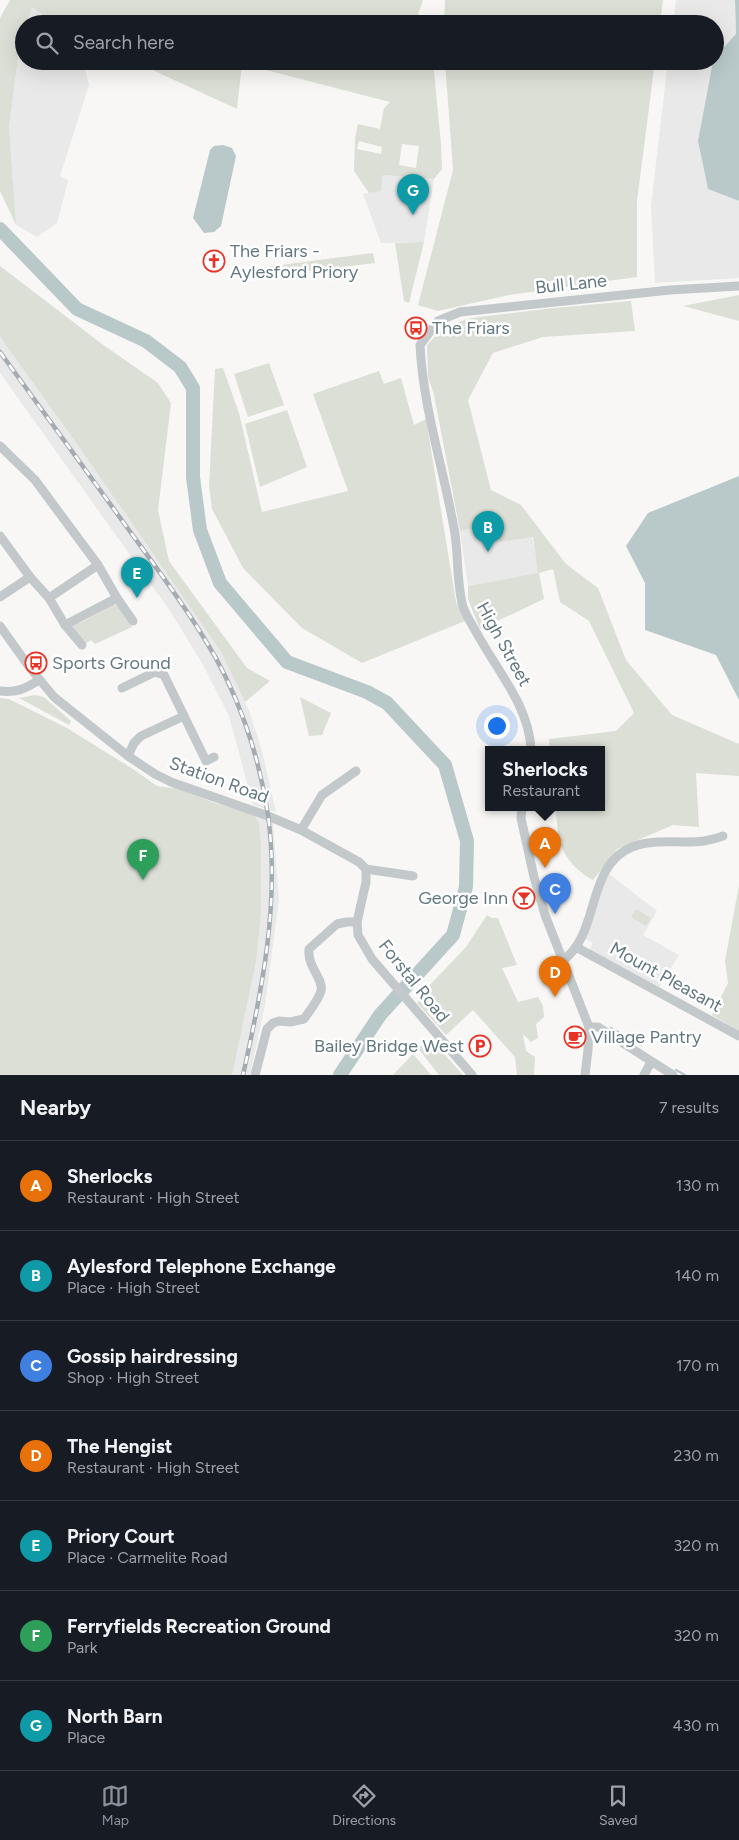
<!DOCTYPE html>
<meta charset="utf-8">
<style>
:root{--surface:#171b24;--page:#242831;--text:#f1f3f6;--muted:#9ea1a6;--line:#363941;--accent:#8c9099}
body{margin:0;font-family:Figtree,sans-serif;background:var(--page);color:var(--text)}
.you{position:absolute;left:496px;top:725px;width:18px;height:18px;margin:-12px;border:4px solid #fff;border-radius:50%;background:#1a73e8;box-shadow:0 0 0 8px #1a73e833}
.badge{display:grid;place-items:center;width:32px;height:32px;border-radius:50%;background:var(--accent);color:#fff;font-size:16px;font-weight:700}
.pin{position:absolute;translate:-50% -41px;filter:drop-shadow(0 1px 2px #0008)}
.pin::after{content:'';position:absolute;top:26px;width:18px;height:15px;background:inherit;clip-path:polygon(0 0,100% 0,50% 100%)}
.popup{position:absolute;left:485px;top:746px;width:120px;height:65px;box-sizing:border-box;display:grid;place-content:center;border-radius:0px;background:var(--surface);filter:drop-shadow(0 1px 4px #0005);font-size:16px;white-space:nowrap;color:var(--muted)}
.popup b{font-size:19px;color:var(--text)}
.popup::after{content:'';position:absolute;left:50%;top:100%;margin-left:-10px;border:10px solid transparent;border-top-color:var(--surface)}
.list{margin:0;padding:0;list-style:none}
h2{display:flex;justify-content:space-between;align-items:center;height:65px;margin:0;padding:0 20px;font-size:21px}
h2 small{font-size:16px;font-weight:400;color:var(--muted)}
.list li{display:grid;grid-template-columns:32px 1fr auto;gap:15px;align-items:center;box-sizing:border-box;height:90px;padding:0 20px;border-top:1px solid var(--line)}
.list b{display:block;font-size:19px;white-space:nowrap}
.list p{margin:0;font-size:16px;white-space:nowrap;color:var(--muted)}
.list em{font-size:16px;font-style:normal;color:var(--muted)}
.icon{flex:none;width:28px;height:28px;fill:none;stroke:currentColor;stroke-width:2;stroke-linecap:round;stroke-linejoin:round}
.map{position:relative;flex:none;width:739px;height:1075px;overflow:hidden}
.search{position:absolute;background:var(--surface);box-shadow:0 5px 20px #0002;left:15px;right:15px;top:15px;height:55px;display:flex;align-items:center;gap:12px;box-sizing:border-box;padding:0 18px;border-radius:28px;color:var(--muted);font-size:19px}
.sheet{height:695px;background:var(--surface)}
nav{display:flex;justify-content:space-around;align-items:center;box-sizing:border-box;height:70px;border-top:1px solid var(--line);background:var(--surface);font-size:14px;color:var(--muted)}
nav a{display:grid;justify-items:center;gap:2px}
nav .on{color:var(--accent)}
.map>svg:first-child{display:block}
.built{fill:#e8e9e8}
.green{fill:#dbdfd5;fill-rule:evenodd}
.water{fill:#b9c9ca}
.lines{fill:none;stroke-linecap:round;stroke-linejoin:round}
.stream{stroke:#b9c9ca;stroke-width:2.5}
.river{stroke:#b9c9ca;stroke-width:14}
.minor{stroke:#c3c8ca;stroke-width:9}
.rail-casing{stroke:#a3acb0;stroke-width:4.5}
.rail{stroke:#fff;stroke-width:2.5;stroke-dasharray:8;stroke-linecap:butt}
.labels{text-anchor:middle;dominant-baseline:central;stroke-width:5;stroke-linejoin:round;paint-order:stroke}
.poi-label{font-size:18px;fill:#627880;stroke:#fff;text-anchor:start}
.street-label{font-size:18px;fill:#627880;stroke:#fff}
</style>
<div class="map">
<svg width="739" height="1075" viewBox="0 0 739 1075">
<rect width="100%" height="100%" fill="#f8f7f5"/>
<g class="built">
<path d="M676,0H735L736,34L715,57V24H673Z"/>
<path d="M32,6L58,24H27Z"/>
<path d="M24,33V61H83L89,85L60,176L68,181L57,223L37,237L16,225L9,127L20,43Z"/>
<path d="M668,61H713L698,141L708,189L739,201V278L655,283L651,206Z"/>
<path d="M383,175L434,179L424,242L381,243L363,194L381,190Z"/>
<path d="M0,337L84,454L221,652L250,713L262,751L276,812L253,805L229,716L202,663L170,611L0,373Z"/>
<path d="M494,525L532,537L539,573L468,586L460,531Z"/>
<path d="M254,816L273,822L279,900L265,1005L250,1075H229Z"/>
<path d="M608,873L657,911L643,935L679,955L659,988L589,950L593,943L583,937Z"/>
</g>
<g class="green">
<path d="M10,0H423L418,14L430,21V24H58L32,7L27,24H24V33L20,43L9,127L16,225L0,191V18Z"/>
<path d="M445,0H663L660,24H444Z"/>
<path d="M133,61H433L441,144L442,169L434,179L383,175L381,191L369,193L354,171L355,138L358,124L380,129L384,108L390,102L242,64L237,109ZM359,141L382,147L381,154L357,149ZM402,144L419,146L416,168L399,165Z"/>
<path d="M445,61H655L637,201V277L509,295L438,311L418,305L453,170Z"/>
<path d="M424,242L409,303L404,301L395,243Z"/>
<path d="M373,253L375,263L252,278L250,269Z"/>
<path d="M0,266L102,344L158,383L171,403L158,510L169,561L247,668L270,681L245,702L221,652L84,454L0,337Z"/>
<path d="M739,295V321L683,306Z"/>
<path d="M631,301L635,331L543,337L493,353L468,400L491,490L521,505L566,564L598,588L626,660L672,715L739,744V776L696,773L699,827L673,825L617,849L593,880C579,873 564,858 560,842C557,831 557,818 555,807H601V749H550L549,739L616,731L634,713L589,621L560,602L553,569L539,573L544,599L480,629L468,599V586L538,573L533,537L500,542L494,525L460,531L434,395L428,377L427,345L445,326L472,318L554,308Z"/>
<path d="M269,363L284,405L248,417L234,374Z"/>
<path d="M223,368L239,413L262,512L348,491L313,394L379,371L384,384L401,378L414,425L426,419L456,602L465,621L362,663L302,628L243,568L212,509L209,486L215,369Z"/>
<path d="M287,410L307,467L260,487L245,424Z"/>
<path d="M112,603L120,607L132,627L95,644L91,640L87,643L73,630L72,625L76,622L80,623L105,609L106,606Z"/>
<path d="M35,695L44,697L71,721L69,725L19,698Z"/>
<path d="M300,697L331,713L322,735L309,736Z"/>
<path d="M0,698L9,699L67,728L133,769L157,786L180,789L215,803L254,814L259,824L261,846V913L256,961L232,1075H0Z"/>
<path d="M739,885V1031L712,1015L728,983L725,961Z"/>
<path d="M636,909L651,918L646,926L631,917Z"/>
<path d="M487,915L492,918H498L517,965L502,968L518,1002L538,997L543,1006L544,1017L536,1024L538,1038L531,1042L523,1034L526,1051L535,1057L534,1075H517L515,1057L473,1010L446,1035L417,1003L426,989L466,947Z"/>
<path d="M430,1038L463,1075H439L418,1048Z"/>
<path d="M413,1054L431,1075H393Z"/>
</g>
<g class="water">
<path d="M735,0H739V201L708,189L698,141L713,61H715V57L736,34Z"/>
<path d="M223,145L232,148L236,156L221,226L214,232L204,233L193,218L210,150L214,146Z"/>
<path d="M739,476V700L716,655L645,630V583L626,546L648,513Z"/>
</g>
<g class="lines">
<g class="stream">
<path d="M611,1028L641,1045"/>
<path d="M676,1070L685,1075"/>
</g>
<path class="river" d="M0,229L77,309L146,341L180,367L193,388V477L200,530L220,583L287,662L367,692L387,703L445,765L467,841L466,887L453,935L380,1015L340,1075"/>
<g class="minor">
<path d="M0,446L35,480L98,565L117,598L65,625"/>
<path d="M0,536L30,577L49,598L65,625L82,645"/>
<path d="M0,597L30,577"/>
<path d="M49,598L98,565"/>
<path d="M117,598L133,621"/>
<path d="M0,626L30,668L54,697L128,756L155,774L171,782L268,816L301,830L359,862L366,869L413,876"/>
<path d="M122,688L155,672L164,675L206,761L214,757"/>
<path d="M0,691C16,693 25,689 39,680"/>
<path d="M531,749C529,705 495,668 475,630C471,623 466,615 463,607C456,581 459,554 454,528C443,467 423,407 420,345L438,321L460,312L670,290L739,286"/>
<path d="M128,756L134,743L141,736L184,716"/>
<path d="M522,807L521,818L534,877L545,915L589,1027L588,1050L585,1075"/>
<path d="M301,830L322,795L356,771"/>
<path d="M366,869V882L357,922L358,935L372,959L472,1075"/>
<path d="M576,947L739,1036"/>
<path d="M562,961C601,934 585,866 632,847C655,838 680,844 704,841C710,840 717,838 723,836"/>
<path d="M589,1027H598L673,1075"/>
<path d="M255,1075L267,1029L273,1023L279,1021L290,1022L304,1019C310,1010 318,1001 321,991C324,979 307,967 309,949L337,924L347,922H357"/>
<path d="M644,1075L651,1062"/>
</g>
<g class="rail-casing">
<path id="rail" d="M0,352C40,408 81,463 121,519C149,558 179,597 204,638C237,690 259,754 268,815C280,903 262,990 243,1075"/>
</g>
<use href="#rail" class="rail"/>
</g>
<defs>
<g id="church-ring" transform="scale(1.125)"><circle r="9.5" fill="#fff" stroke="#e73225" stroke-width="1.5"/><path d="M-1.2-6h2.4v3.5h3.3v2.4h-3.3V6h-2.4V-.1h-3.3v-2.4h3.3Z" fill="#e73225"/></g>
<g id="bus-ring" transform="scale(1.125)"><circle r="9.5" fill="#fff" stroke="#e73225" stroke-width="1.5"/><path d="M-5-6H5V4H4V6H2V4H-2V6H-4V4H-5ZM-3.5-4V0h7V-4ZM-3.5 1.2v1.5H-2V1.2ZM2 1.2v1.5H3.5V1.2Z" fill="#e73225"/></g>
<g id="bar-ring" transform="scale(1.125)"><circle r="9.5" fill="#fff" stroke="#e73225" stroke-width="1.5"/><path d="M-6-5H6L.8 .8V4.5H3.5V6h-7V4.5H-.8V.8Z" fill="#e73225"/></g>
<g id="cafe-ring" transform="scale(1.125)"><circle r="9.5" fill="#fff" stroke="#e73225" stroke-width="1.5"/><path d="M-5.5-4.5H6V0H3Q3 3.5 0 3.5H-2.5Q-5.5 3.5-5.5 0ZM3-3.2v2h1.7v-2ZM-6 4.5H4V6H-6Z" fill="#e73225"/></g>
<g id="parking-ring" transform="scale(1.125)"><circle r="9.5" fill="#fff" stroke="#e73225" stroke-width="1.5"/><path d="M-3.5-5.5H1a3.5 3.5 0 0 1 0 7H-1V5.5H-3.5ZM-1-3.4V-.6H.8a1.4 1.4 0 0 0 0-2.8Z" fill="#e73225"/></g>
</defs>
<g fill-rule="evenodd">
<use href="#church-ring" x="214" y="261"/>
<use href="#bus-ring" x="416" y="328"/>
<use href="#bus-ring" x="36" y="663"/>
<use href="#bar-ring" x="524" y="898"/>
<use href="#cafe-ring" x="575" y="1037"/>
<use href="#parking-ring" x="480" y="1046"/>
</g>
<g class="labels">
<g class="poi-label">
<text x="230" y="251">The Friars -<tspan x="230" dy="21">Aylesford Priory</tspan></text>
<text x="432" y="328">The Friars</text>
<text x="52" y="663">Sports Ground</text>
<text x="508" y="898" text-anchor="end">George Inn</text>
<text x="591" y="1037">Village Pantry</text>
<text x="464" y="1046" text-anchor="end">Bailey Bridge West</text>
</g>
<g class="street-label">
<text transform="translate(571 284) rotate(-6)">Bull Lane</text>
<text transform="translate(504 644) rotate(61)">High Street</text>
<text transform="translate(219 780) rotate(20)">Station Road</text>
<text transform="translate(666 977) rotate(29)">Mount Pleasant</text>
<text transform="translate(414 981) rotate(51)">Forstal Road</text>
</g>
</g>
</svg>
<div class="you"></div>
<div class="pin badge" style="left:545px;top:868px;background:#e8710a">A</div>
<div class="popup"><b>Sherlocks</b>Restaurant</div>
<div class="pin badge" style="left:488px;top:552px;background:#0f9aa8">B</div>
<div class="pin badge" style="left:555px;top:914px;background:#3f7fe0">C</div>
<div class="pin badge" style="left:555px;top:997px;background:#e8710a">D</div>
<div class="pin badge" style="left:137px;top:598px;background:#0f9aa8">E</div>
<div class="pin badge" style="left:143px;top:880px;background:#2e9e5b">F</div>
<div class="pin badge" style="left:413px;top:215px;background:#0f9aa8">G</div>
<div class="search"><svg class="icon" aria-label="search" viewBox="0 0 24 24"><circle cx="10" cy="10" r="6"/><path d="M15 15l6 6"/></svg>Search here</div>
</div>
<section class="sheet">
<h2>Nearby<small>7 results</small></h2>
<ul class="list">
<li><span class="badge" style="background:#e8710a">A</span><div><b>Sherlocks</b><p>Restaurant · High Street</p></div><em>130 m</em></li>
<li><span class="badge" style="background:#0f9aa8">B</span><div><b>Aylesford Telephone Exchange</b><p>Place · High Street</p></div><em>140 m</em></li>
<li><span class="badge" style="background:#3f7fe0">C</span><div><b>Gossip hairdressing</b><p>Shop · High Street</p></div><em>170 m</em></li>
<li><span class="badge" style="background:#e8710a">D</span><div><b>The Hengist</b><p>Restaurant · High Street</p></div><em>230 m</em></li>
<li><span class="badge" style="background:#0f9aa8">E</span><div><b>Priory Court</b><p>Place · Carmelite Road</p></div><em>320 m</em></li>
<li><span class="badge" style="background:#2e9e5b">F</span><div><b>Ferryfields Recreation Ground</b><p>Park</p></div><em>320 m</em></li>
<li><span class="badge" style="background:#0f9aa8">G</span><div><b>North Barn</b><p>Place</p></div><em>430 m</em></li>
</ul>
</section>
<nav>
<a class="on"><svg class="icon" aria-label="map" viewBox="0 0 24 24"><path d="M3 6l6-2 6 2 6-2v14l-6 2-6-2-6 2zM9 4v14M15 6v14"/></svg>Map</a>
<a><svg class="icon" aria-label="directions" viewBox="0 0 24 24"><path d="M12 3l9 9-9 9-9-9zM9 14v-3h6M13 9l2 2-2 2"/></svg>Directions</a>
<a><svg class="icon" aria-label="saved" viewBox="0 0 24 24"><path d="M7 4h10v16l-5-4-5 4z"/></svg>Saved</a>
</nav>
